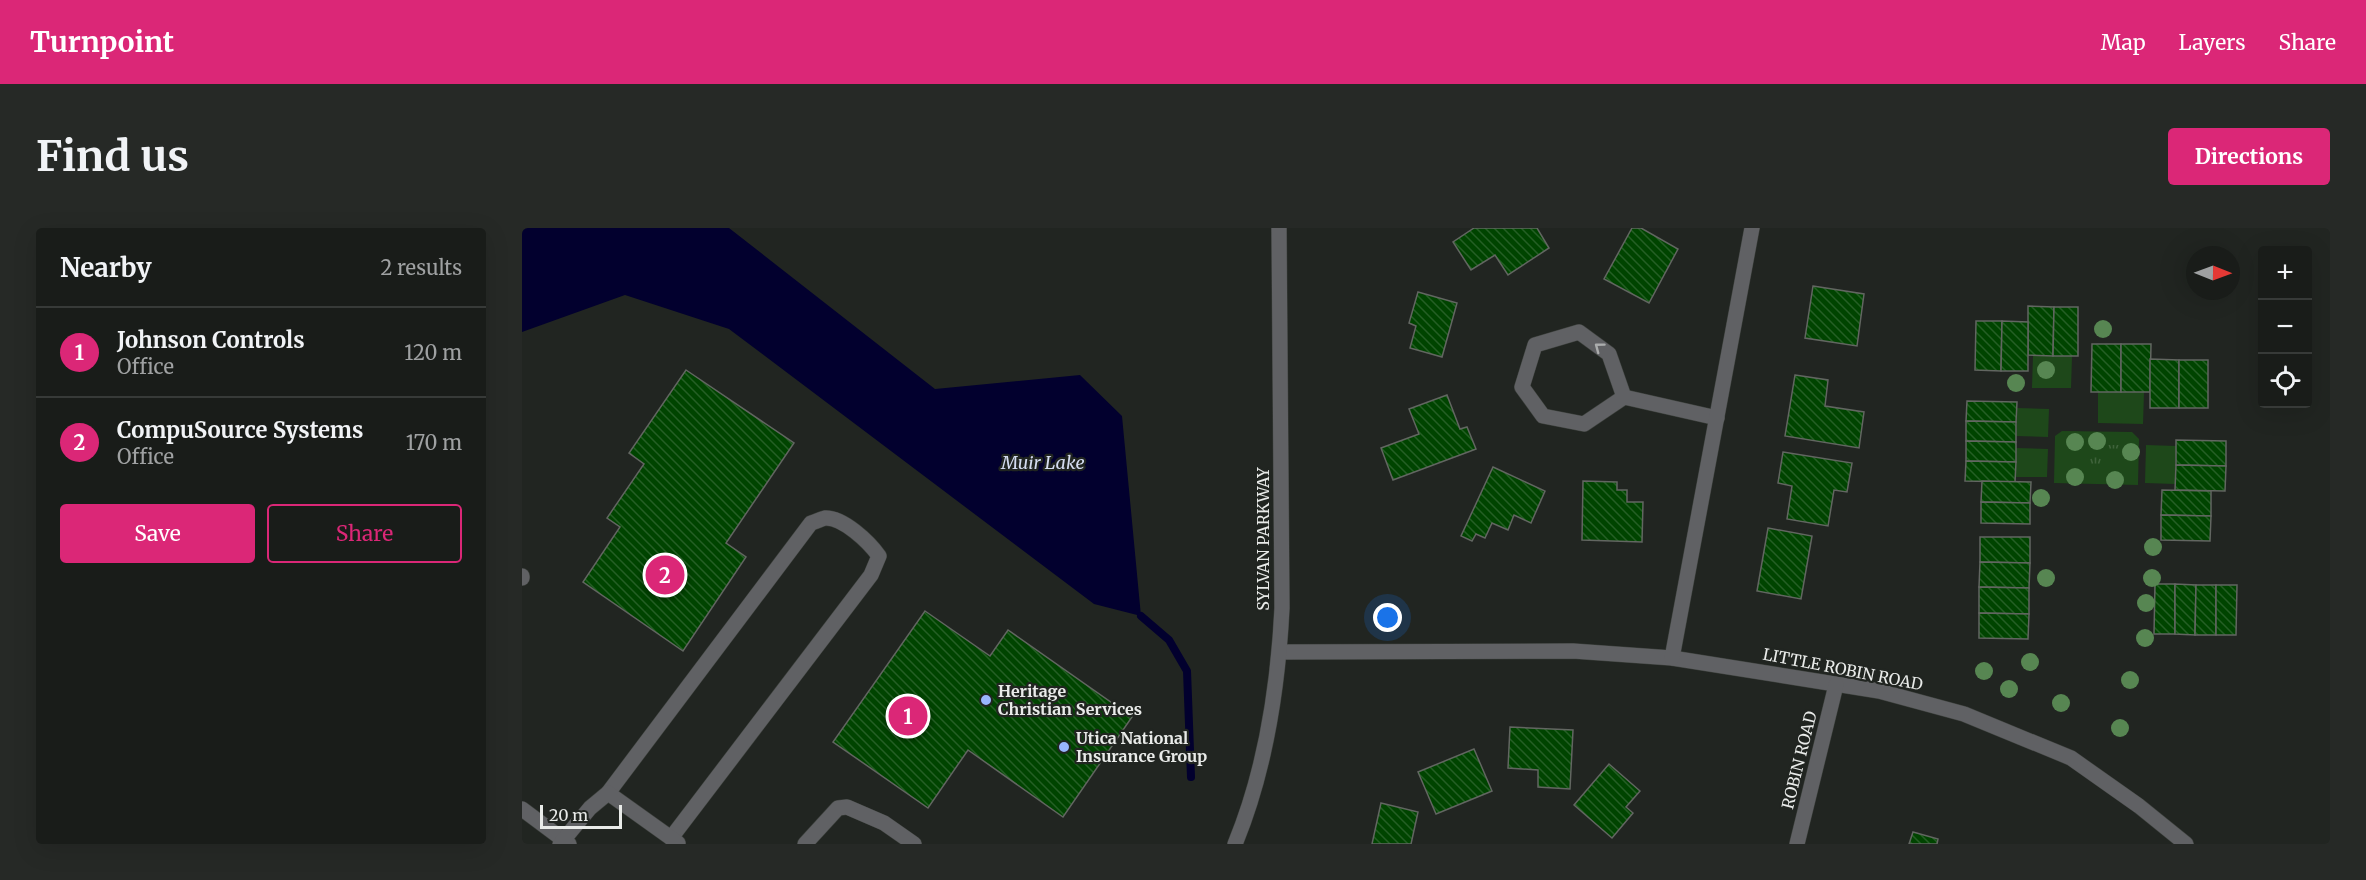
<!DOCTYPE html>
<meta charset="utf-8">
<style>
:root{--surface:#191c19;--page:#262926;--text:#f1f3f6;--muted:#9fa1a2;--line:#373a38;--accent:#db2777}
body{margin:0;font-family:Merriweather,serif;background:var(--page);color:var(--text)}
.controls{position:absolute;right:18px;top:18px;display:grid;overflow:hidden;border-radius:6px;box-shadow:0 6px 24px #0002}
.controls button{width:54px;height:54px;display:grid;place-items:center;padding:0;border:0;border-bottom:2px solid var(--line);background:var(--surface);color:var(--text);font:30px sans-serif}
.compass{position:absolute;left:1664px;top:18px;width:54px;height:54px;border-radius:50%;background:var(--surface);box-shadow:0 6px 24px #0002;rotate:91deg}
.scale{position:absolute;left:18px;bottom:15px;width:82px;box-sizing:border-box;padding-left:6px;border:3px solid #e9ebe9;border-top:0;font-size:16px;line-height:21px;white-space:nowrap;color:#e9ebe9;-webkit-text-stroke:4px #212521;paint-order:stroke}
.you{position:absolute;left:866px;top:390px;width:21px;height:21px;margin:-15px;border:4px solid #fff;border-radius:50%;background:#1a73e8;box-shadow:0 0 0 9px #1a73e833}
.badge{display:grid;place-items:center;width:39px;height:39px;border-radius:50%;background:var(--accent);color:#fff;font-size:20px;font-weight:700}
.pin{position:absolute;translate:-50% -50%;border:3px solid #fff;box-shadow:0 2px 6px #0006}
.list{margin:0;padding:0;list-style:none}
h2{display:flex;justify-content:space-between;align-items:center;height:78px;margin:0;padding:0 24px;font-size:26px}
h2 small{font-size:20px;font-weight:400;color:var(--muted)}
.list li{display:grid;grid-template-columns:39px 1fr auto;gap:18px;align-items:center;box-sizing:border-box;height:90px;padding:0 24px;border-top:2px solid var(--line)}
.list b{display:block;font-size:22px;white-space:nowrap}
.list p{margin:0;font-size:20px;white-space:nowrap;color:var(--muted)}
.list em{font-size:20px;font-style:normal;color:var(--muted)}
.actions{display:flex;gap:12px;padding:18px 24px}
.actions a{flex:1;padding:14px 0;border:2px solid var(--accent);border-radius:6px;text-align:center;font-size:21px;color:var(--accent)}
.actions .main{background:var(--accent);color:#fff}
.icon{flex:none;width:33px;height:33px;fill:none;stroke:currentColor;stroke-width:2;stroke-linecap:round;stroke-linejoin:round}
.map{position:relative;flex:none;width:1808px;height:616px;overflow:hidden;border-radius:6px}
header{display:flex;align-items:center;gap:36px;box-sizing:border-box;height:84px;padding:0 30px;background:var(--accent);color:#fff}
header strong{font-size:28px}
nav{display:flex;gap:33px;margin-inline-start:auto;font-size:21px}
.intro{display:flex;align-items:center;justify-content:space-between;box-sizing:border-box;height:144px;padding:0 36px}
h1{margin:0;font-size:42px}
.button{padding:15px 27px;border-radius:6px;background:var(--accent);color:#fff;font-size:21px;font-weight:700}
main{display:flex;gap:36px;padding:0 36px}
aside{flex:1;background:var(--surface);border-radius:6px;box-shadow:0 6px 24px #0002}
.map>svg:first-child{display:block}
.grass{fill:#1e481a}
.park{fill:url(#park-tufts)}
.water{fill:#02002e}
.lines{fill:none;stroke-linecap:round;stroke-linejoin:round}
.stream{stroke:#02002e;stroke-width:8}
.building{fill:url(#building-back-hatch);stroke:#626661;stroke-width:1.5}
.minor-casing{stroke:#3d413d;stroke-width:16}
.minor{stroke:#606164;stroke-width:15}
.tree{fill:#578652}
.oneway{stroke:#abadad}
.poi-dot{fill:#99b5fd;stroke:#212521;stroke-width:2}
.labels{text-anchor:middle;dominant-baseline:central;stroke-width:4.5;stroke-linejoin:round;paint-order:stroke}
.street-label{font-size:16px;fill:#e9ebe9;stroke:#212521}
.poi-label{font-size:16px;font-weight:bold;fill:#e9ebe9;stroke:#212521;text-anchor:start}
.water-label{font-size:18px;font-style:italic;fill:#d4dcf0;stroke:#212521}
</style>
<header>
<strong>Turnpoint</strong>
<nav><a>Map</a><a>Layers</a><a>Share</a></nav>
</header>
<div class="intro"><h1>Find us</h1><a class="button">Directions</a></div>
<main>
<aside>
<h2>Nearby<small>2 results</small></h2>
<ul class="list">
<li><span class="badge">1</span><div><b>Johnson Controls</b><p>Office</p></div><em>120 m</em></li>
<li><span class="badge">2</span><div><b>CompuSource Systems</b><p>Office</p></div><em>170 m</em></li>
</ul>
<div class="actions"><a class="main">Save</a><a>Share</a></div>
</aside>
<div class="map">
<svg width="1808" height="616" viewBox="0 0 1808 616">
<defs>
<pattern id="park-tufts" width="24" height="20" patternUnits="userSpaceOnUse" patternTransform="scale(1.5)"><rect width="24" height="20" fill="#1e481a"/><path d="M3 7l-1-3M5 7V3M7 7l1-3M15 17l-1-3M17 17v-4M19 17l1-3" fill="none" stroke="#3f633b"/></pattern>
<pattern id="building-back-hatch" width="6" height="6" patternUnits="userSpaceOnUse" patternTransform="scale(1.5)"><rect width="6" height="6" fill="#040"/><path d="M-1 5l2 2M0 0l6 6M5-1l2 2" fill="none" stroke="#255f25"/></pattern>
</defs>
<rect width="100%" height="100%" fill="#212521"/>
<g class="grass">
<path d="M1511,127L1550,128L1549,160H1510Z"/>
<path d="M1576,164H1622L1621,196L1576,195Z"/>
<path d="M1495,180L1527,181L1526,209L1494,208Z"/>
<path d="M1540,203L1610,204L1617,211L1616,257L1532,255L1533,208Z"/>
<path d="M1624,217L1654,218L1653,256L1623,255Z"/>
<path d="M1494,220L1526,221L1525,249H1494Z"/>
</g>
<path class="park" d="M1566,217H1600V240L1587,253C1559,253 1558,252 1559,223Z"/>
<path class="water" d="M0,0H207L413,161L558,147L600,188L619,388L572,376L207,101L103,67L0,104Z"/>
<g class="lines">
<path class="stream" d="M619,388L647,412L665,443L669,549"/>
</g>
<g class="building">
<path d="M952,0H1015L1027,20L986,47L973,27L949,42L931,14Z"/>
<path d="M1110,0H1119L1156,21L1127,75L1082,51Z"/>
<path d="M1291,58L1342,66L1335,118L1283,110Z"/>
<path d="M896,64L935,75L920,129L888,120L894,98L887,95Z"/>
<path d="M1506,78L1532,79L1531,128L1506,127Z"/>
<path d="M1532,79H1556V128H1531Z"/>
<path d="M1454,93H1480L1479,143L1453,142Z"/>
<path d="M1480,93L1506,94V143H1479Z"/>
<path d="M1570,116H1599V164H1569Z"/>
<path d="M1599,116H1629L1628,164H1599Z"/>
<path d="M1628,131L1657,132V180H1628Z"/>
<rect x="1657" y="132" width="29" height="48"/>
<path d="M164,142L272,215L204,315L224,329L161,423L61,354L98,299L85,290L122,236L107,225Z"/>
<path d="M1273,147L1306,152L1303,178L1342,184L1337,220L1263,208Z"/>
<path d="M925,167L938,201L945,199L954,221L871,252L859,220L897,206L887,181Z"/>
<path d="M1445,173L1495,174L1494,194L1444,193Z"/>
<path d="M1444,193L1494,194V214L1444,213Z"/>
<path d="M1654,212L1704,213V238L1654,237Z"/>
<path d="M1444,213L1494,214V234L1444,233Z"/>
<path d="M1261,224L1330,235L1325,264L1312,262L1306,298L1265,291L1270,258L1256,255Z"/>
<path d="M1444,233L1494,234L1493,254L1443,253Z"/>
<path d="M1654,237L1704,238L1703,263L1653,262Z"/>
<path d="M971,239L1023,263L1009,295L992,287L986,302L970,295L963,310L954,306L950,313L939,308Z"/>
<path d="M1061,253L1095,254V262H1105V274H1121L1120,314L1060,312Z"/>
<path d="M1460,253L1509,254L1508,275L1459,274Z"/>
<path d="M1640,262L1689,263V288L1639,287Z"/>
<path d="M1459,274L1508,275V296L1459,295Z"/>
<path d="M1639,287L1689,288L1688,313L1639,312Z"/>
<path d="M1246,300L1290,308L1279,371L1235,363Z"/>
<path d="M1458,309H1508V335L1458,334Z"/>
<path d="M1458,334L1508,335L1507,360L1457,359Z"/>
<path d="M1633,356H1653V406H1632Z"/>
<path d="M1653,356L1674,357L1673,407L1653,406Z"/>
<path d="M1674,357H1694V407H1673Z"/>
<path d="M1694,357H1715L1714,407H1694Z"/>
<path d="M1457,359L1507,360V386L1457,385Z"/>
<path d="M403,383L468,428L486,402L610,489L541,589L446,522L406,580L311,514Z"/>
<path d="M1457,385L1507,386L1506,411L1457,410Z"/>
<path d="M988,499L1051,502L1048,561L1016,559V542L986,540Z"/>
<path d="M952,521L970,563L914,586L896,544Z"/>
<path d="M1087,536L1118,563L1104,579L1111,585L1090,610L1052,577Z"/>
<path d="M859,575L896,584L889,616H850Z"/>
<path d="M1391,604L1416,611L1415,616H1387Z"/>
</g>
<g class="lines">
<g class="minor-casing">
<g id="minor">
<path d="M1102,169L1087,126L1057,104L1013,117L1000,159L1021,188L1062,196L1102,169L1195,190"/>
<path d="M0,348V350"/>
<path d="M758,424L1051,423L1150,430L1357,463L1442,486L1549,530L1617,578L1664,616"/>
<path d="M1150,430L1230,0"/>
<path d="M86,565L289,295C293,294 299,291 303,290C321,289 347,314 357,328L349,347L149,610"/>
<path d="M0,581L47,616"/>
<path d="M38,616L68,580L86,565L156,615"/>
<path d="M283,616L316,580L325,579L362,595L392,616"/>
<path d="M713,616C744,541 756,461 760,380L757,0"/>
<path d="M1275,616L1314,457"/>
</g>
</g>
<use href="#minor" class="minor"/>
</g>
<g class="tree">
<circle cx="1581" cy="101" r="9"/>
<circle cx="1524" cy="142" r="9"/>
<circle cx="1494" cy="155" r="9"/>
<circle cx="1575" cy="213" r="9"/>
<circle cx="1553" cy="214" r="9"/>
<circle cx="1609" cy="224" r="9"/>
<circle cx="1553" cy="249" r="9"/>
<circle cx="1593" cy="252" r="9"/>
<circle cx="1519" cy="270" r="9"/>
<circle cx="1631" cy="319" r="9"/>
<circle cx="1524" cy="350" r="9"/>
<circle cx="1630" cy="350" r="9"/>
<circle cx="1624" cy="375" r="9"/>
<circle cx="1623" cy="410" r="9"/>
<circle cx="1508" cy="434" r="9"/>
<circle cx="1462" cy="443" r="9"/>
<circle cx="1608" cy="452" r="9"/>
<circle cx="1487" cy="461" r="9"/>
<circle cx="1539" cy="475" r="9"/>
<circle cx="1598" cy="500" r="9"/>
</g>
<defs><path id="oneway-chevron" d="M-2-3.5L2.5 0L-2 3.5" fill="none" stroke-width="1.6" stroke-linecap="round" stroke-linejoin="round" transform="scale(1.5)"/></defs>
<use class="oneway" href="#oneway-chevron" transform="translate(1077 119) rotate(-143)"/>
<g class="poi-dot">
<circle cx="464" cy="472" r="6"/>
<circle cx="542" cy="519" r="6"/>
</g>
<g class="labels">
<g class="street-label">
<text transform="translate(741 311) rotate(-90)">SYLVAN PARKWAY</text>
<text transform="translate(1321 441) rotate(11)">LITTLE ROBIN ROAD</text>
<text transform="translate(1277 532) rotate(-76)">ROBIN ROAD</text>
</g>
<g class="poi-label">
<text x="476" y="463">Heritage<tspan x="476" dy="18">Christian Services</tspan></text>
<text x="554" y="510">Utica National<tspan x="554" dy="18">Insurance Group</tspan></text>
</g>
<g class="water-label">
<text x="521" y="234">Muir Lake</text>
</g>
</g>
</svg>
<div class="controls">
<button>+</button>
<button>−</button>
<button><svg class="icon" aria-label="locate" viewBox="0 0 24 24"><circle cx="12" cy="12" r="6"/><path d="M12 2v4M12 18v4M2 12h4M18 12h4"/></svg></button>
</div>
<svg class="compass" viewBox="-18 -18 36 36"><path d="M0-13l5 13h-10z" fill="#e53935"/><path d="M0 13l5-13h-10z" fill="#9fa1a2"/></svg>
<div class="scale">20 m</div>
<div class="you"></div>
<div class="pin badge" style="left:386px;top:488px">1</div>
<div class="pin badge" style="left:143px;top:347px">2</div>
</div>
</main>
